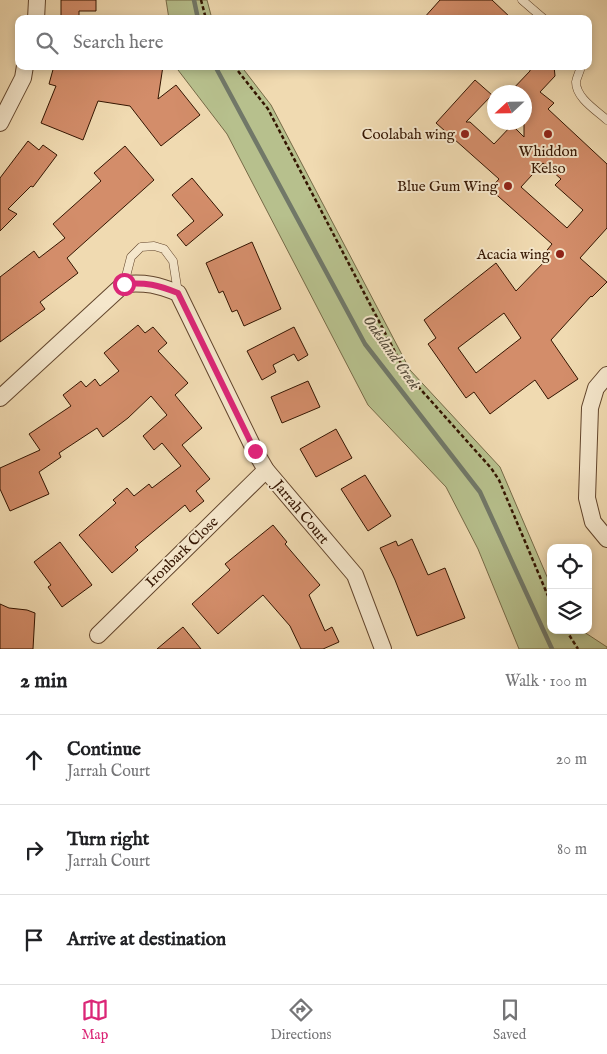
<!DOCTYPE html>
<meta charset="utf-8">
<style>
:root{--surface:#fff;--page:#f6f6f6;--text:#202124;--muted:#757577;--line:#e0e0e0;--accent:#db2777}
body{margin:0;font-family:"IM FELL English",serif;background:var(--page);color:var(--text)}
.controls{position:absolute;right:15px;bottom:15px;display:grid;overflow:hidden;border-radius:10px;box-shadow:0 2px 8px #0003}
.controls button{width:45px;height:45px;display:grid;place-items:center;padding:0;border:0;border-bottom:1px solid var(--line);background:var(--surface);color:var(--text);font:25px sans-serif}
.compass{position:absolute;left:487px;top:85px;width:45px;height:45px;border-radius:50%;background:var(--surface);box-shadow:0 2px 8px #0003;rotate:248deg}
.stop{position:absolute;width:15px;height:15px;margin:-11px;border:4px solid #db2777;border-radius:50%;background:#fff}
.stop.end{background:#db2777;border-color:#fff;box-shadow:0 1px 5px #0008}
.list{margin:0;padding:0;list-style:none}
h2{display:flex;justify-content:space-between;align-items:center;height:65px;margin:0;padding:0 20px;font-size:21px}
h2 small{font-size:16px;font-weight:400;color:var(--muted)}
.list li{display:grid;grid-template-columns:32px 1fr auto;gap:15px;align-items:center;box-sizing:border-box;height:90px;padding:0 20px;border-top:1px solid var(--line)}
.list b{display:block;font-size:19px;white-space:nowrap}
.list p{margin:0;font-size:16px;white-space:nowrap;color:var(--muted)}
.list em{font-size:16px;font-style:normal;color:var(--muted)}
.icon{flex:none;width:28px;height:28px;fill:none;stroke:currentColor;stroke-width:2;stroke-linecap:round;stroke-linejoin:round}
.map{position:relative;flex:none;width:607px;height:649px;overflow:hidden}
.search{position:absolute;background:var(--surface);box-shadow:0 2px 8px #0003;left:15px;right:15px;top:15px;height:55px;display:flex;align-items:center;gap:12px;box-sizing:border-box;padding:0 18px;border-radius:10px;color:var(--muted);font-size:19px}
.sheet{height:335px;background:var(--surface)}
nav{display:flex;justify-content:space-around;align-items:center;box-sizing:border-box;height:70px;border-top:1px solid var(--line);background:var(--surface);font-size:14px;color:var(--muted)}
nav a{display:grid;justify-items:center;gap:2px}
nav .on{color:var(--accent)}
.map>svg:first-child{display:block}
.green{fill:#b7c08d;stroke:#766a47}
.lines{fill:none;stroke-linecap:round;stroke-linejoin:round}
.stream{stroke:#717868;stroke-width:4.5}
.building{fill:#d38d6a;stroke:#341501;fill-rule:evenodd}
.lane-casing{stroke:#63462d;stroke-width:9}
.street-casing{stroke:#63462d;stroke-width:18}
.path{stroke:#341501;stroke-width:2.5;stroke-dasharray:4 2.5;stroke-linecap:butt}
.lane{stroke:#f5e7cc;stroke-width:8}
.street{stroke:#f5e7cc;stroke-width:16}
.route{stroke:#db2777;stroke-width:6}
.poi-dot{fill:#8f2418;stroke:#f5e7cc;stroke-width:2}
.labels{text-anchor:middle;dominant-baseline:central;stroke-width:4;stroke-linejoin:round;paint-order:stroke}
.poi-label{font-size:15px;fill:#341501;stroke:#f5e7cc;text-anchor:end}
.street-label{font-size:15px;fill:#341501;stroke:#f5e7cc}
.water-label{font-size:16px;font-style:italic;fill:#584f3d;stroke:#f5e7cc}
</style>
<div class="map">
<svg width="607" height="649" viewBox="0 0 607 649">
<rect width="100%" height="100%" fill="#f0dab1"/>
<filter id="stains"><feTurbulence type="fractalNoise" baseFrequency=".004" numOctaves="4"/><feColorMatrix values="0 0 0 0 .2 0 0 0 0 .09 0 0 0 0 .02 0 0 0 .5 -.17"/></filter>
<radialGradient id="worn" r=".72"><stop offset=".6" stop-color="#630" stop-opacity="0"/><stop offset="1" stop-color="#630" stop-opacity=".3"/></radialGradient>
<g class="green">
<path d="M166,0H207L212,19H169Z"/>
<path d="M177,66H241L271,105L410,370L500,467L551,586V630H581L607,647V649H519L478,549L446,487L368,405L227,134L178,70Z"/>
</g>
<g class="lines">
<g class="stream">
<path d="M194,0L198,19"/>
<path d="M215,66L365,344L480,492L552,649"/>
</g>
</g>
<g class="building">
<path d="M61,0H96V11H79V19H61Z"/>
<path d="M440,0H492L512,19H423Z"/>
<path d="M54,66H163L158,99L176,85L200,115L161,146L130,106L98,101L83,140L41,123L56,86L49,84Z"/>
<path d="M530,66H554L555,76L540,92L554,103L548,109L607,164V228L580,258L607,282L592,297L591,296L551,340L578,379L548,399L535,380L490,414L474,392L466,398L428,344L436,338L424,320L496,263L516,291L548,258L544,254L552,244L490,189L499,179L436,123L475,80L492,95L466,122H470L494,144L512,125L524,137V92H510L530,71ZM543,163L561,179L555,185L583,210L567,228L521,187ZM504,313L521,338L476,373L458,348Z"/>
<path d="M28,141L39,150L43,145L57,155L33,187L31,186L8,209L17,214L0,231V178Z"/>
<path d="M125,146L154,180L67,258L78,273L40,302L45,309L0,342V277L34,251L39,258L65,238L53,224L101,181L94,173Z"/>
<path d="M192,178L223,215L186,246L177,235L194,221L172,195Z"/>
<path d="M252,242L281,309L244,326L237,310L232,312L223,291L219,293L206,263Z"/>
<path d="M138,325L145,333L153,327L167,343L158,351L188,383L175,395L202,428L182,445L210,479L196,491L204,501L190,512L185,505L135,547L138,550L112,573L79,535L116,503L113,500L127,488L134,496L149,484L152,488L181,466L162,443L154,450L143,436L167,415L151,396L128,418L103,437L97,428L59,453L61,457L39,472L49,494L10,511L0,489V468L40,450L29,434L71,406L63,395L81,381L86,387L95,379L100,386L119,371L104,353Z"/>
<path d="M294,327L308,355L298,361L294,354L273,365L276,372L262,380L247,351Z"/>
<path d="M308,381L320,407L282,423L271,397Z"/>
<path d="M336,429L352,458L316,477L300,449Z"/>
<path d="M365,475L391,516L368,531L341,489Z"/>
<path d="M273,525L287,542L285,544L320,585L309,595L325,631L332,627L339,642L323,649H301L290,626L263,595L218,634L192,604L230,570L225,564Z"/>
<path d="M412,539L428,575L445,568L465,618L417,636L395,580L380,548L396,541L398,546Z"/>
<path d="M60,542L92,585L62,607L48,587L51,585L34,562Z"/>
<path d="M0,604L9,608L27,610L35,613L33,649H0Z"/>
<path d="M183,627L201,649H157Z"/>
</g>
<g class="lines">
<g class="lane-casing">
<g id="lane">
<path d="M522,0L544,19"/>
<path d="M581,66C580,72 577,76 576,82C576,98 596,110 607,120"/>
<path d="M124,284L131,257L141,247L154,246L164,249L173,261L178,293"/>
</g>
</g>
<g class="street-casing">
<g id="street">
<path d="M36,19L37,0"/>
<path d="M0,123L23,78L25,66"/>
<path d="M607,375L596,388L590,408L587,498L593,522L607,539"/>
<path d="M0,398L124,284C146,282 158,285 178,293L255,451L266,470L355,575L383,649"/>
<path d="M98,635L266,470"/>
</g>
</g>
<g class="path">
<path d="M201,0L206,19"/>
<path d="M234,66L268,109L406,373L491,468L499,480L551,603"/>
<path d="M566,630L578,649"/>
</g>
<use href="#lane" class="lane"/>
<use href="#street" class="street"/>
</g>
<g class="lines">
<path class="route" d="M124,284C146,282 158,285 178,293L255,451"/>
</g>
<g class="poi-dot">
<circle cx="465" cy="134" r="5"/>
<circle cx="548" cy="134" r="5"/>
<circle cx="508" cy="186" r="5"/>
<circle cx="560" cy="254" r="5"/>
</g>
<g class="labels">
<g class="poi-label">
<text x="455" y="134">Coolabah wing</text>
<text x="548" y="151" text-anchor="middle">Whiddon<tspan x="548" dy="17">Kelso</tspan></text>
<text x="498" y="186">Blue Gum Wing</text>
<text x="550" y="254">Acacia wing</text>
</g>
<g class="street-label">
<text transform="translate(301 512) rotate(50)">Jarrah Court</text>
<text transform="translate(182 552) rotate(-44)">Ironbark Close</text>
</g>
<g class="water-label">
<text transform="translate(391 353) rotate(55)">Oaksland Creek</text>
</g>
</g>
<rect width="100%" height="100%" filter="url(#stains)"/>
<rect width="100%" height="100%" fill="url(#worn)"/>
</svg>
<div class="controls">
<button><svg class="icon" aria-label="locate" viewBox="0 0 24 24"><circle cx="12" cy="12" r="6"/><path d="M12 2v4M12 18v4M2 12h4M18 12h4"/></svg></button>
<button><svg class="icon" aria-label="layers" viewBox="0 0 24 24"><path d="M12 4l9 5-9 5-9-5zM3 14l9 5 9-5"/></svg></button>
</div>
<svg class="compass" viewBox="-18 -18 36 36"><path d="M0-13l5 13h-10z" fill="#e53935"/><path d="M0 13l5-13h-10z" fill="#757577"/></svg>
<div class="stop" style="left:124px;top:284px"></div>
<div class="stop end" style="left:255px;top:451px"></div>
<div class="search"><svg class="icon" aria-label="search" viewBox="0 0 24 24"><circle cx="10" cy="10" r="6"/><path d="M15 15l6 6"/></svg>Search here</div>
</div>
<section class="sheet">
<h2>2 min<small>Walk · 100 m</small></h2>
<ul class="list">
<li><svg class="icon" aria-label="ahead" viewBox="0 0 24 24"><path d="M12 20V5M6 11l6-6 6 6"/></svg><div><b>Continue</b><p>Jarrah Court</p></div><em>20 m</em></li>
<li><svg class="icon" aria-label="right" viewBox="0 0 24 24"><path d="M7 20v-9h11M14 6l5 5-5 5"/></svg><div><b>Turn right</b><p>Jarrah Court</p></div><em>80 m</em></li>
<li><svg class="icon" aria-label="arrive" viewBox="0 0 24 24"><path d="M6 21V4h12l-3 4 3 4H6"/></svg><div><b>Arrive at destination</b></div></li>
</ul>
</section>
<nav>
<a class="on"><svg class="icon" aria-label="map" viewBox="0 0 24 24"><path d="M3 6l6-2 6 2 6-2v14l-6 2-6-2-6 2zM9 4v14M15 6v14"/></svg>Map</a>
<a><svg class="icon" aria-label="directions" viewBox="0 0 24 24"><path d="M12 3l9 9-9 9-9-9zM9 14v-3h6M13 9l2 2-2 2"/></svg>Directions</a>
<a><svg class="icon" aria-label="saved" viewBox="0 0 24 24"><path d="M7 4h10v16l-5-4-5 4z"/></svg>Saved</a>
</nav>
